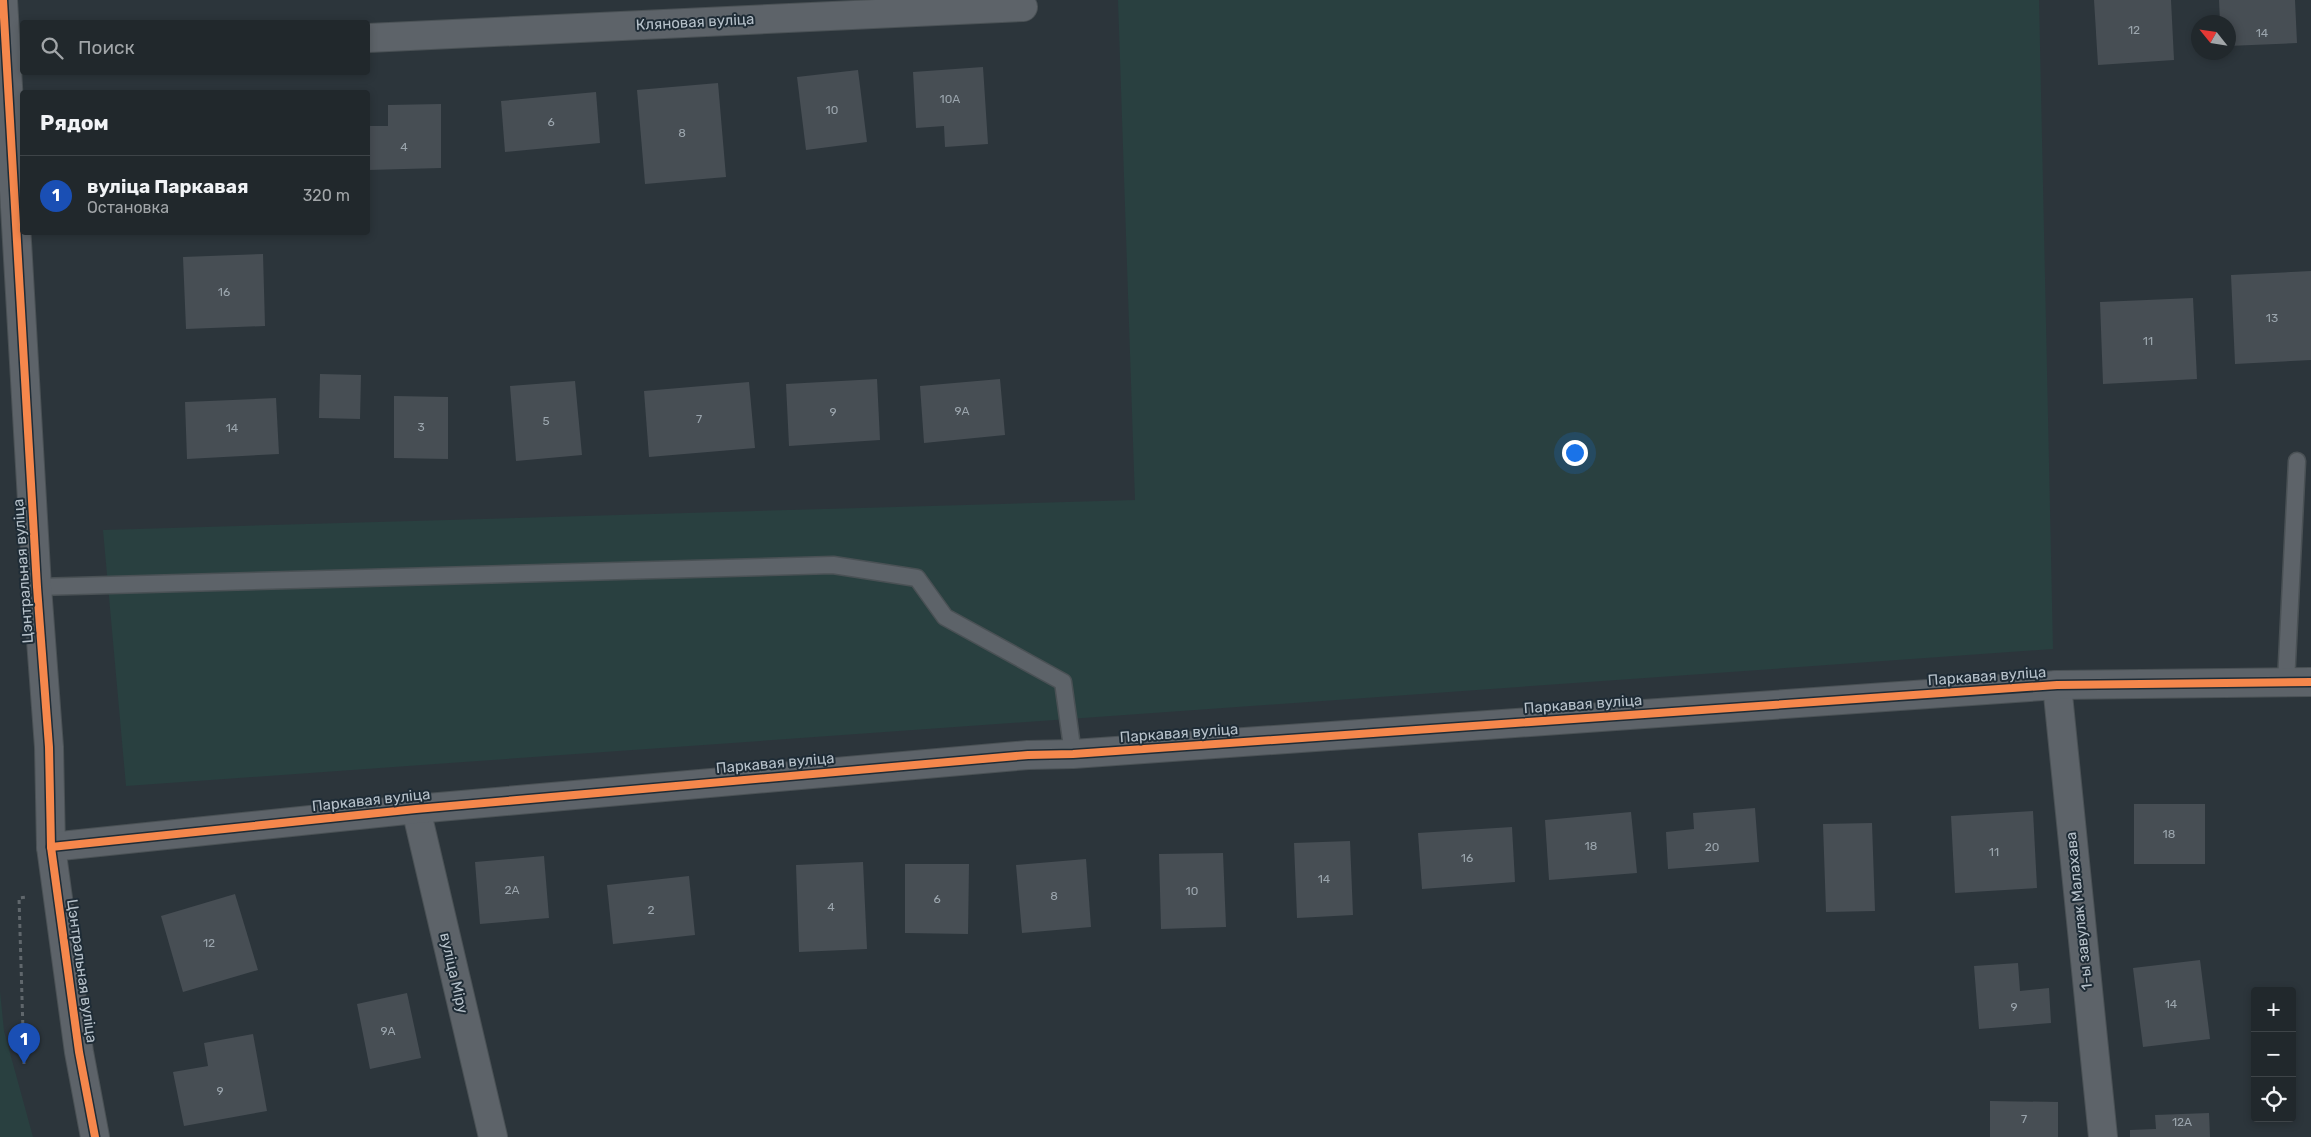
<!DOCTYPE html>
<html lang="ru">
<meta charset="utf-8">
<style>
:root{--surface:#21282c;--page:#293034;--text:#f1f3f6;--muted:#a2a6a9;--line:#3e4448;--accent:#1a73e8}
body{margin:0;font-family:Rubik,sans-serif;background:var(--page);color:var(--text)}
.controls{position:absolute;right:15px;bottom:15px;display:grid;overflow:hidden;border-radius:5px;box-shadow:0 2px 8px #0003}
.controls button{width:45px;height:45px;display:grid;place-items:center;padding:0;border:0;border-bottom:1px solid var(--line);background:var(--surface);color:var(--text);font:25px sans-serif}
.compass{position:absolute;left:2191px;top:15px;width:45px;height:45px;border-radius:50%;background:var(--surface);box-shadow:0 2px 8px #0003;rotate:300deg}
.you{position:absolute;left:1574px;top:452px;width:18px;height:18px;margin:-12px;border:4px solid #fff;border-radius:50%;background:#1a73e8;box-shadow:0 0 0 8px #1a73e833}
.badge{display:grid;place-items:center;width:32px;height:32px;border-radius:50%;background:var(--accent);color:#fff;font-size:16px;font-weight:700}
.pin{position:absolute;translate:-50% -41px;filter:drop-shadow(0 1px 2px #0008)}
.pin::after{content:'';position:absolute;top:26px;width:18px;height:15px;background:inherit;clip-path:polygon(0 0,100% 0,50% 100%)}
.list{margin:0;padding:0;list-style:none}
h2{display:flex;justify-content:space-between;align-items:center;height:65px;margin:0;padding:0 20px;font-size:21px}
h2 small{font-size:16px;font-weight:400;color:var(--muted)}
.list li{display:grid;grid-template-columns:32px 1fr auto;gap:15px;align-items:center;box-sizing:border-box;height:80px;padding:0 20px;border-top:1px solid var(--line)}
.list b{display:block;font-size:19px;white-space:nowrap}
.list p{margin:0;font-size:16px;white-space:nowrap;color:var(--muted)}
.list em{font-size:16px;font-style:normal;color:var(--muted)}
.icon{flex:none;width:28px;height:28px;fill:none;stroke:currentColor;stroke-width:2;stroke-linecap:round;stroke-linejoin:round}
.map{position:relative;flex:none;width:2311px;height:1137px;overflow:hidden}
.search{position:absolute;background:var(--surface);box-shadow:0 2px 8px #0003;left:20px;top:20px;width:350px;height:55px;display:flex;align-items:center;gap:12px;box-sizing:border-box;padding:0 18px;border-radius:5px;color:var(--muted);font-size:19px}
.panel{position:absolute;background:var(--surface);box-shadow:0 2px 8px #0003;left:20px;top:90px;width:350px;height:145px;border-radius:5px}
.map>svg:first-child{display:block}
.green{fill:#294040}
.building{fill:#474e54}
.lines{fill:none;stroke-linecap:round;stroke-linejoin:round}
.lane-casing{stroke:#4a5155;stroke-width:19}
.street-casing{stroke:#4a5155;stroke-width:30}
.path{stroke:#60676c;stroke-width:3;stroke-dasharray:4 4;stroke-linecap:butt}
.lane{stroke:#5d6369;stroke-width:16}
.street{stroke:#5d6369;stroke-width:28}
.cycleway-casing{stroke:#1f2c36;stroke-width:11}
.cycleway{stroke:#f5874c;stroke-width:8}
.labels{text-anchor:middle;dominant-baseline:central;stroke-width:4;stroke-linejoin:round;paint-order:stroke}
.number-label{font-size:12px;fill:#9ba5ad}
.street-label{font-size:15px;fill:#b7c2cb;stroke:#1f2c36}
</style>
<div class="map">
<svg width="2311" height="1137" viewBox="0 0 2311 1137">
<rect width="100%" height="100%" fill="#2c353b"/>
<g class="green">
<path d="M1118,0H2039L2053,649L126,786L103,530L1135,500Z"/>
<path d="M0,991L4,1031L33,1137H0Z"/>
</g>
<g class="building">
<path d="M2094,0H2171L2174,60L2098,65Z"/>
<path d="M2219,0H2295L2297,43L2228,46V22H2220Z"/>
<path d="M983,67L988,144L945,147L944,126L916,128L913,72Z"/>
<path d="M858,70L867,142L806,150L797,77Z"/>
<path d="M718,83L726,177L645,184L637,90Z"/>
<path d="M596,92L600,143L505,152L501,101Z"/>
<path d="M441,104V168L368,170V126H388V105Z"/>
<path d="M263,254L265,326L186,329L183,257Z"/>
<path d="M2311,271V360L2235,364L2231,275Z"/>
<path d="M2193,298L2197,379L2103,384L2100,302Z"/>
<path d="M320,374L361,375L360,419L319,418Z"/>
<path d="M877,379L880,440L789,446L786,384Z"/>
<path d="M1000,379L1005,435L924,443L920,386Z"/>
<path d="M575,381L582,455L516,461L510,386Z"/>
<path d="M749,382L755,448L649,457L644,391Z"/>
<path d="M394,396L448,397V459L394,458Z"/>
<path d="M276,398L279,454L187,459L185,402Z"/>
<rect x="2134" y="804" width="71" height="60"/>
<path d="M1755,808L1759,862L1668,869L1666,832L1694,829L1693,813Z"/>
<path d="M2033,811L2037,888L1955,893L1951,816Z"/>
<path d="M1631,812L1637,873L1549,880L1545,820Z"/>
<path d="M1872,823L1875,911L1826,912L1823,824Z"/>
<path d="M1512,827L1515,882L1422,889L1418,833Z"/>
<path d="M1350,841L1353,915L1297,918L1294,843Z"/>
<path d="M1223,853L1226,927L1161,929L1159,854Z"/>
<path d="M544,856L549,918L480,924L475,862Z"/>
<path d="M1086,859L1091,927L1022,933L1016,865Z"/>
<path d="M863,862L867,949L799,952L796,865Z"/>
<path d="M905,864H969L968,934L905,933Z"/>
<path d="M689,876L695,935L613,944L607,885Z"/>
<path d="M235,894L258,970L183,992L161,916Z"/>
<path d="M2200,960L2210,1039L2143,1047L2133,968Z"/>
<path d="M2018,963L2020,991L2049,988L2051,1023L1979,1029L1974,966Z"/>
<path d="M407,993L421,1058L370,1069L357,1004Z"/>
<path d="M253,1034L267,1111L184,1126L173,1072L208,1066L204,1043Z"/>
<path d="M1990,1101L2058,1102V1137H1990Z"/>
<path d="M2209,1113L2210,1137H2130V1130L2156,1129L2155,1115Z"/>
</g>
<g class="lines">
<g class="lane-casing">
<g id="lane">
<path d="M37,587L833,565L917,578L945,617L1063,682L1073,754"/>
<path d="M2286,682L2297,461"/>
</g>
</g>
<g class="street-casing">
<g id="street">
<path d="M3,0L37,587L49,747L51,847L79,1052L95,1137"/>
<path d="M368,38L1023,7"/>
<path d="M2057,685L2103,1137"/>
<path d="M416,809L493,1137"/>
<path d="M51,847L416,809L1028,755L1073,754L2057,685L2311,682"/>
</g>
</g>
<path class="path" d="M24,1064L19,898L27,897"/>
<use href="#lane" class="lane"/>
<use href="#street" class="street"/>
<g class="cycleway-casing">
<g id="cycleway">
<path d="M3,0L37,587L49,747L51,847L79,1052L95,1137"/>
<path d="M51,847L416,809L1028,755L1073,754L2057,685L2311,682"/>
</g>
</g>
<use href="#cycleway" class="cycleway"/>
</g>
<g class="labels">
<g class="number-label">
<text x="2134" y="30">12</text>
<text x="2262" y="33">14</text>
<text x="950" y="99">10А</text>
<text x="832" y="110">10</text>
<text x="551" y="122">6</text>
<text x="682" y="133">8</text>
<text x="404" y="147">4</text>
<text x="224" y="292">16</text>
<text x="2272" y="318">13</text>
<text x="2148" y="341">11</text>
<text x="962" y="411">9А</text>
<text x="833" y="412">9</text>
<text x="699" y="419">7</text>
<text x="546" y="421">5</text>
<text x="421" y="427">3</text>
<text x="232" y="428">14</text>
<text x="2169" y="834">18</text>
<text x="1591" y="846">18</text>
<text x="1712" y="847">20</text>
<text x="1994" y="852">11</text>
<text x="1467" y="858">16</text>
<text x="1324" y="879">14</text>
<text x="512" y="890">2А</text>
<text x="1192" y="891">10</text>
<text x="1054" y="896">8</text>
<text x="937" y="899">6</text>
<text x="831" y="907">4</text>
<text x="651" y="910">2</text>
<text x="209" y="943">12</text>
<text x="2171" y="1004">14</text>
<text x="2014" y="1007">9</text>
<text x="388" y="1031">9А</text>
<text x="220" y="1091">9</text>
<text x="2024" y="1119">7</text>
<text x="2182" y="1122">12А</text>
</g>
<g class="street-label">
<text transform="translate(695 22) rotate(-3)">Кляновая вуліца</text>
<text transform="translate(23 571) rotate(-94)">Цэнтральная вуліца</text>
<text transform="translate(1987 676) rotate(-4)">Паркавая вуліца</text>
<text transform="translate(1583 704) rotate(-4)">Паркавая вуліца</text>
<text transform="translate(1179 733) rotate(-4)">Паркавая вуліца</text>
<text transform="translate(775 763) rotate(-5)">Паркавая вуліца</text>
<text transform="translate(371 800) rotate(-6)">Паркавая вуліца</text>
<text transform="translate(2079 911) rotate(-96)">1-ы завулак Малахава</text>
<text transform="translate(82 971) rotate(82)">Цэнтральная вуліца</text>
<text transform="translate(454 973) rotate(77)">вуліца Міру</text>
</g>
</g>
</svg>
<div class="controls">
<button>+</button>
<button>−</button>
<button><svg class="icon" aria-label="locate" viewBox="0 0 24 24"><circle cx="12" cy="12" r="6"/><path d="M12 2v4M12 18v4M2 12h4M18 12h4"/></svg></button>
</div>
<svg class="compass" viewBox="-18 -18 36 36"><path d="M0-13l5 13h-10z" fill="#e53935"/><path d="M0 13l5-13h-10z" fill="#a2a6a9"/></svg>
<div class="you"></div>
<div class="pin badge" style="left:24px;top:1064px;background:#1a4fb4">1</div>
<div class="search"><svg class="icon" aria-label="search" viewBox="0 0 24 24"><circle cx="10" cy="10" r="6"/><path d="M15 15l6 6"/></svg>Поиск</div>
<section class="panel">
<h2>Рядом<small></small></h2>
<ul class="list">
<li><span class="badge" style="background:#1a4fb4">1</span><div><b>вуліца Паркавая</b><p>Остановка</p></div><em>320 m</em></li>
</ul>
</section>
</div>
